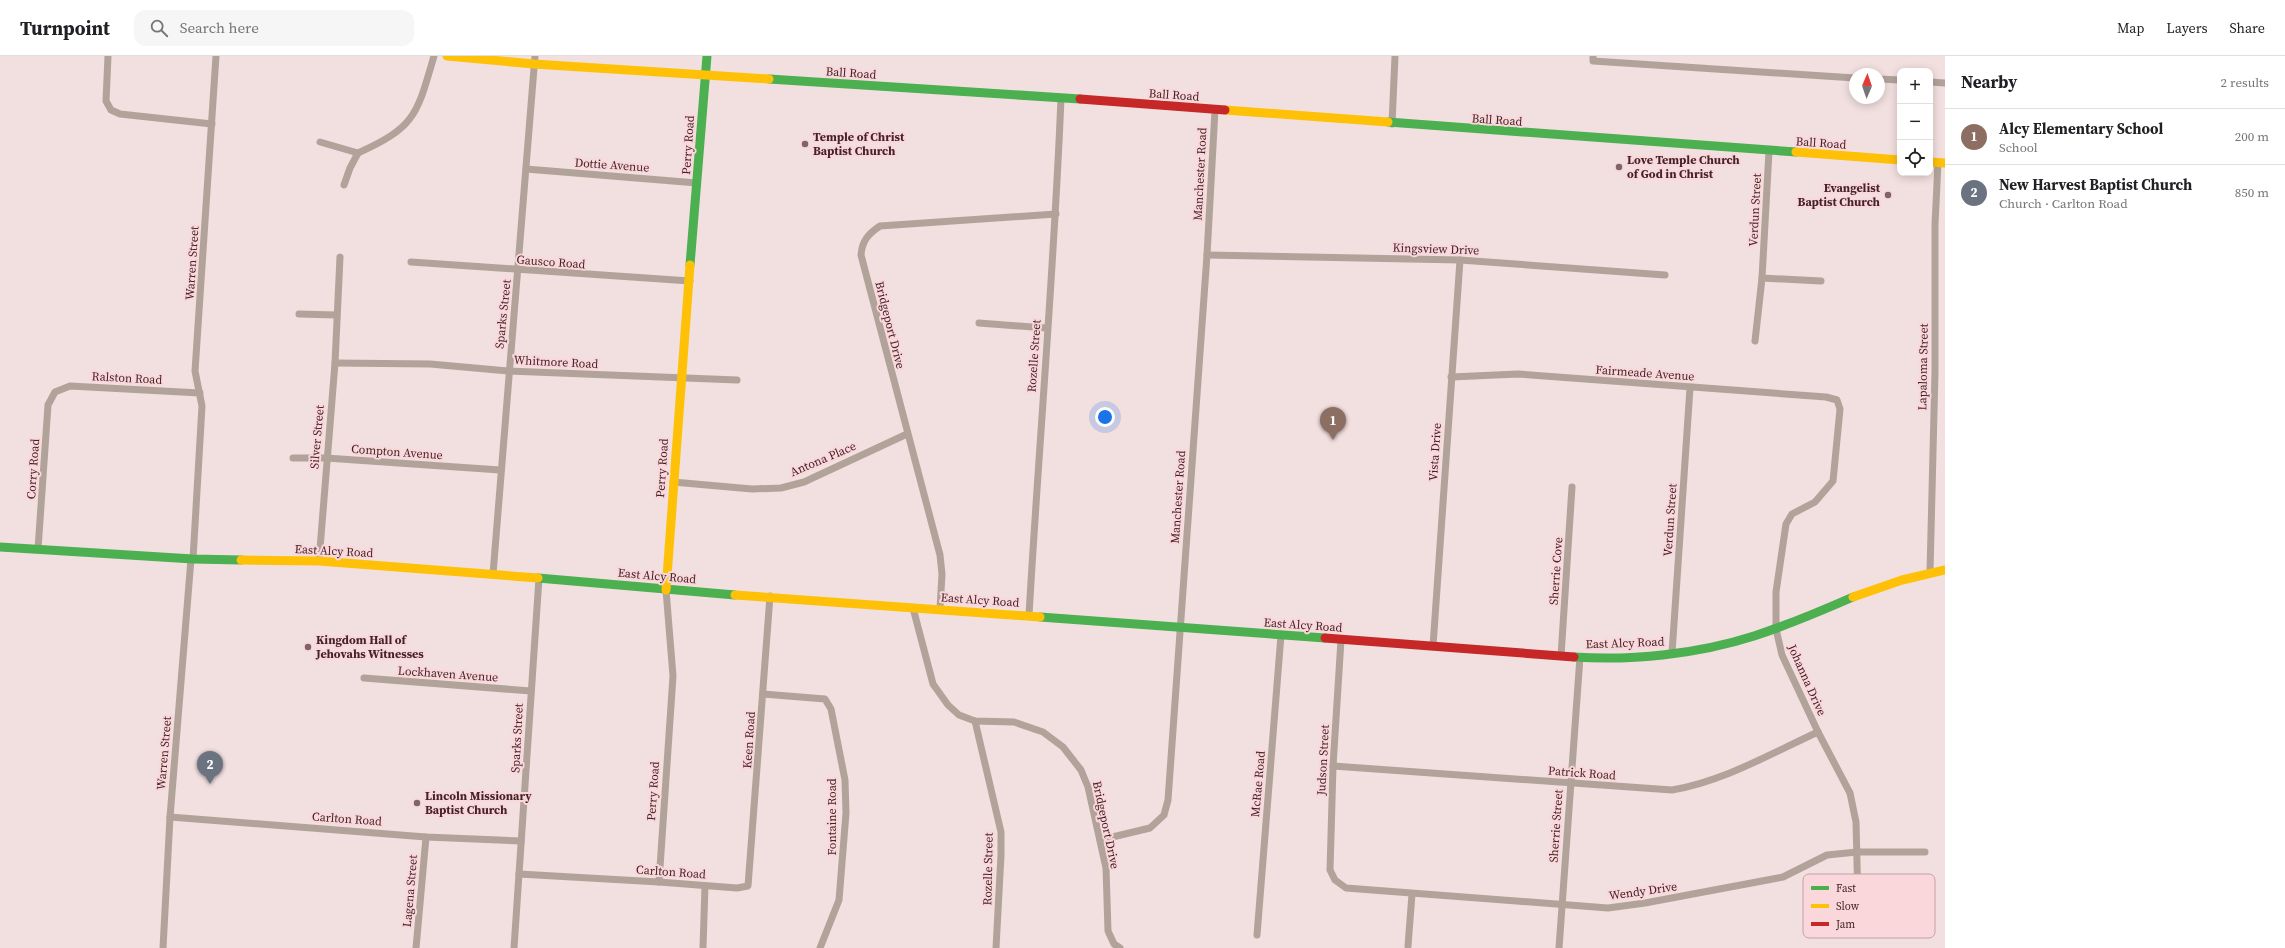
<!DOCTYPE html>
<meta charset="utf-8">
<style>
:root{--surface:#fff;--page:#f6f6f6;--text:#202124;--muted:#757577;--line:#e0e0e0;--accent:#806568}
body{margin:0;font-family:"Source Serif 4",serif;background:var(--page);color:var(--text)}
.controls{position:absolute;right:12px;top:12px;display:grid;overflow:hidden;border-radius:8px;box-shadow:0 2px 10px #0003}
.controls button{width:36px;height:36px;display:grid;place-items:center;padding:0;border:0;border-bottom:1px solid var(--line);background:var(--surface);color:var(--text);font:20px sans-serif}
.compass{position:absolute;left:1849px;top:12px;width:36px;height:36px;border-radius:50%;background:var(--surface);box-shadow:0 2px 10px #0003;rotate:2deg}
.you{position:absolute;left:1105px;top:361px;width:14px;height:14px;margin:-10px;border:3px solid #fff;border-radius:50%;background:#1a73e8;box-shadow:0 0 0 6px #1a73e833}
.badge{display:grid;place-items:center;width:26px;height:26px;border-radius:50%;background:var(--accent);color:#fff;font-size:13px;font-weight:700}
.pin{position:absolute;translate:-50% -33px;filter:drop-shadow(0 1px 2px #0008)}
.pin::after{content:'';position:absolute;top:21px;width:14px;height:12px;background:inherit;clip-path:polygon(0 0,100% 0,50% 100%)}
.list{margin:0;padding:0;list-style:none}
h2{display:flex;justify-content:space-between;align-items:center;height:52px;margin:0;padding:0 16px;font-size:17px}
h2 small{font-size:13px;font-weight:400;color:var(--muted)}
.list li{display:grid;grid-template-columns:26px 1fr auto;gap:12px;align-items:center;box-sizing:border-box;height:56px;padding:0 16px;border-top:1px solid var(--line)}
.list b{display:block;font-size:15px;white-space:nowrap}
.list p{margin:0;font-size:13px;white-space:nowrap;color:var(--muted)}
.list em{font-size:13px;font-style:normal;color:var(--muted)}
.icon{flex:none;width:22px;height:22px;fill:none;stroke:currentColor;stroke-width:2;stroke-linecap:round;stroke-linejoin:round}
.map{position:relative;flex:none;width:1945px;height:892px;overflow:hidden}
header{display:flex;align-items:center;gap:24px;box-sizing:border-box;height:56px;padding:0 20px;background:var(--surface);border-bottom:1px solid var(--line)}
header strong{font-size:19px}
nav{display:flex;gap:22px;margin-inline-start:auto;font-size:14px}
.search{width:280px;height:36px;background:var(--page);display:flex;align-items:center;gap:10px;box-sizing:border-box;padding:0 14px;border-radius:12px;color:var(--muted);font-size:15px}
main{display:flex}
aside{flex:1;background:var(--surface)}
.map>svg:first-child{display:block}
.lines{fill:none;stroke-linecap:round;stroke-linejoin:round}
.street{stroke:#b1a39a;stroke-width:7}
.fast{stroke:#4caf50;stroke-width:9}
.slow{stroke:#ffc107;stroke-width:9}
.jam{stroke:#c62828;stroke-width:9}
.poi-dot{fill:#806568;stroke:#fad7da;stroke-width:1.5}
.labels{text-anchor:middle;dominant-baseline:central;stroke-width:4;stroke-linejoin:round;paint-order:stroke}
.street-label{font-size:12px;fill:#432327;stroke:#fad7da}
.poi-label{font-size:12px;font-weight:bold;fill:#432327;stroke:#fad7da;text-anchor:start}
.key{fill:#fad7da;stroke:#c3a1a4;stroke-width:1}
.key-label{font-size:11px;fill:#432327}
</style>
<header>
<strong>Turnpoint</strong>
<div class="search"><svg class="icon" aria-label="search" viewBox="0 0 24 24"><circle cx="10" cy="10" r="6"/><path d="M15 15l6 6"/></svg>Search here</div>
<nav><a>Map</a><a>Layers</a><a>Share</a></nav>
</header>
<main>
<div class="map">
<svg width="1945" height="892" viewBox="0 0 1945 892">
<rect width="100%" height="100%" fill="#f2dfe0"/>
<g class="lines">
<g class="street">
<path d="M108,0L106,45L111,54L120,58L212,68"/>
<path d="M1593,0V5L1855,22"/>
<path d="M1879,23L1900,24"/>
<path d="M1930,26L1945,27"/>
<path d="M1392,68L1395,0"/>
<path d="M320,86L358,97C416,71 417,58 434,0"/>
<path d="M526,113L697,127"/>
<path d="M344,129L350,112L358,97"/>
<path d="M1207,199L1460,204L1665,219"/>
<path d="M411,206L690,225"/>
<path d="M1762,222L1821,225"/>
<path d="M299,258L336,259"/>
<path d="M979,267L1046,272"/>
<path d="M1755,285L1762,222L1769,95"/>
<path d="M335,307L430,308L508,315L737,324"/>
<path d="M1451,321L1518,318L1826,341L1837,344L1840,353L1833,425L1815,446L1792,458L1786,468L1776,536V573L1782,599L1818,676L1850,737L1856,766L1858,847L1863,854"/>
<path d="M293,402H326L500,414"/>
<path d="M673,426L752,433L781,432L804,426L907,378"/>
<path d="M38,493L48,349L55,336L70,330L200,337"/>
<path d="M193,503L202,350L195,315L216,0"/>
<path d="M319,505L335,307L340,201"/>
<path d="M1930,516L1935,316V168L1938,107"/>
<path d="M493,518L535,0"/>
<path d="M913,552L933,628L948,649L959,659L975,665L1014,666L1043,676L1063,691L1081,714L1088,731L1106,812L1108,875L1114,888L1120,892"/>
<path d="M940,553L942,518L940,499L861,199C862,185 868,178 880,170L1056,158"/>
<path d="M1029,559C1039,387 1054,215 1061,42"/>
<path d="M1341,584L1333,710L1330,814L1335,824L1346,832L1608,852L1645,847L1783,821L1827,799L1857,796H1925"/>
<path d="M1433,590L1460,204"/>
<path d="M1672,597L1690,332"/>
<path d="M1561,600L1572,431"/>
<path d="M364,622L531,635"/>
<path d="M763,638L825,643L831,653L845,724L846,757L839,844L820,892"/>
<path d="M975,665L1001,776V799L996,892"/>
<path d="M1333,710L1672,734C1724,725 1770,698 1818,676"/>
<path d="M170,761L426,781L521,785"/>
<path d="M1100,784L1150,772L1164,759L1168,744L1207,199L1215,54"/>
<path d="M519,818L659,826L737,832L748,830L770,540"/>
<path d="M659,826L673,620L666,534"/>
<path d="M1257,879L1281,579"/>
<path d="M1408,890L1412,838"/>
<path d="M163,892L170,761L191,503"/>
<path d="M416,892L426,781"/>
<path d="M514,892L539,522"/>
<path d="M703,892L705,830"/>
<path d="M1559,892L1580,601"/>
</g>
<g class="fast">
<path d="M769,23L1080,43"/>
<path d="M1388,66L1796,96"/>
<path d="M690,209L707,0"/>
<path d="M0,491L193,503L241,504"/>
<path d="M538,522L735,539"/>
<path d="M1040,561L1325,582"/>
<path d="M1574,601C1632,605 1698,598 1754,580C1788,569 1821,555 1853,541"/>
</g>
<g class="slow">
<path d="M447,0L534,8L769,23"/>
<path d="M1225,54L1388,66"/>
<path d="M1796,96L1900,104"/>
<path d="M1930,106L1945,107"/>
<path d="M241,504L319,505L538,522"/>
<path d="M666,534L690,209"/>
<path d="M735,539L1040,561"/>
<path d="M1853,541L1902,524L1945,514"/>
</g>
<g class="jam">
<path d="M1080,43L1225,54"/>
<path d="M1325,582L1574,601"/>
</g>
</g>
<g class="poi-dot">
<circle cx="805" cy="88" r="4"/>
<circle cx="1619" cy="111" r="4"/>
<circle cx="1888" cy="139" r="4"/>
<circle cx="308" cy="591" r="4"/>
<circle cx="417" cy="747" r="4"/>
</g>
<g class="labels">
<g class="street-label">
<text transform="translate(851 17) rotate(4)">Ball Road</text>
<text transform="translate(1174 39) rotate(4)">Ball Road</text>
<text transform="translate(1497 64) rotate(4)">Ball Road</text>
<text transform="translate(1821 87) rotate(4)">Ball Road</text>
<text transform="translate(688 89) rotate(-86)">Perry Road</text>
<text transform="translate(612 109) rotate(4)">Dottie Avenue</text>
<text transform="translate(1200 118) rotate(-87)">Manchester Road</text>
<text transform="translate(1755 154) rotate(-87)">Verdun Street</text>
<text transform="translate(1436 193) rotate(2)">Kingsview Drive</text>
<text transform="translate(551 206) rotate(4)">Gausco Road</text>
<text transform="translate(192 207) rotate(-86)">Warren Street</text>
<text transform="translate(503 258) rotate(-84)">Sparks Street</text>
<text transform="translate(890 269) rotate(76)">Bridgeport Drive</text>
<text transform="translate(1034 300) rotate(-86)">Rozelle Street</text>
<text transform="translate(556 306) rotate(3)">Whitmore Road</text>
<text transform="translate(1923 311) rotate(-89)">Lapaloma Street</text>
<text transform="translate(1645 317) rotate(4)">Fairmeade Avenue</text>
<text transform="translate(127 322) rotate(3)">Ralston Road</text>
<text transform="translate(317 381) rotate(-85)">Silver Street</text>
<text transform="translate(397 396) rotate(4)">Compton Avenue</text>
<text transform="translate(1435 396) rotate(-86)">Vista Drive</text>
<text transform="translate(823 403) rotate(-23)">Antona Place</text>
<text transform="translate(662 412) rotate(-86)">Perry Road</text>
<text transform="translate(33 413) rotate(-86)">Corry Road</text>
<text transform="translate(1178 441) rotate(-86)">Manchester Road</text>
<text transform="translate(1670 464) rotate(-86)">Verdun Street</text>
<text transform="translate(334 495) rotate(3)">East Alcy Road</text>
<text transform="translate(1556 515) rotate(-86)">Sherrie Cove</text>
<text transform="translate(657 520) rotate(5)">East Alcy Road</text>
<text transform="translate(980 544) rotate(4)">East Alcy Road</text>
<text transform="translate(1303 569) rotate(4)">East Alcy Road</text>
<text transform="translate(1625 587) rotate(-2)">East Alcy Road</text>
<text transform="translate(448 618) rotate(4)">Lockhaven Avenue</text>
<text transform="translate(1807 624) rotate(66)">Johanna Drive</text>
<text transform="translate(517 682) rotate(-87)">Sparks Street</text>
<text transform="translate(749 684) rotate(-86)">Keen Road</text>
<text transform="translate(164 697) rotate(-85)">Warren Street</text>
<text transform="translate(1323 704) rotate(-87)">Judson Street</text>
<text transform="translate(1582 717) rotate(4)">Patrick Road</text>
<text transform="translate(1258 728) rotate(-85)">McRae Road</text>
<text transform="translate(653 735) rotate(-86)">Perry Road</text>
<text transform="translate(832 761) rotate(-90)">Fontaine Road</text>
<text transform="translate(347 763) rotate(4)">Carlton Road</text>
<text transform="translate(1106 769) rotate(78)">Bridgeport Drive</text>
<text transform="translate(1556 770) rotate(-86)">Sherrie Street</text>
<text transform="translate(988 813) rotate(-89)">Rozelle Street</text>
<text transform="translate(671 816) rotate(4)">Carlton Road</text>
<text transform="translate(410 835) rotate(-85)">Lagena Street</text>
<text transform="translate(1643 835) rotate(-8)">Wendy Drive</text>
</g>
<g class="poi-label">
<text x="813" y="81">Temple of Christ<tspan x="813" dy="14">Baptist Church</tspan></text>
<text x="1627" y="104">Love Temple Church<tspan x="1627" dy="14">of God in Christ</tspan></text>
<text x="1880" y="132" text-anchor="end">Evangelist<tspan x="1880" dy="14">Baptist Church</tspan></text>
<text x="316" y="584">Kingdom Hall of<tspan x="316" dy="14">Jehovahs Witnesses</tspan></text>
<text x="425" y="740">Lincoln Missionary<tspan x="425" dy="14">Baptist Church</tspan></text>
</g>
</g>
<rect x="1803" y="818" width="132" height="64" rx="6" class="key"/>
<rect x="1811" y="830" width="18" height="4" fill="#4caf50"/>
<rect x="1811" y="848" width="18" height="4" fill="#ffc107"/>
<rect x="1811" y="866" width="18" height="4" fill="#c62828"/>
<g class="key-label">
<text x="1836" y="836">Fast</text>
<text x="1836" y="854">Slow</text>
<text x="1836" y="872">Jam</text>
</g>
</svg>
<div class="controls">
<button>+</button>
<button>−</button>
<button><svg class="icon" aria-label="locate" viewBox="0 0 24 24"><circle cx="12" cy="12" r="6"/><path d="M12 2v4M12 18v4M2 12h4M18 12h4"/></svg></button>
</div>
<svg class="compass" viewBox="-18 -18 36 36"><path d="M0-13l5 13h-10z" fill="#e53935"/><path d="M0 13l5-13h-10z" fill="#757577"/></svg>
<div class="you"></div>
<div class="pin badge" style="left:1333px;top:384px;background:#8d6e63">1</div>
<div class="pin badge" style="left:210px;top:728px;background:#6b7280">2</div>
</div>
<aside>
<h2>Nearby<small>2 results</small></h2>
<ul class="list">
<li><span class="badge" style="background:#8d6e63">1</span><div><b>Alcy Elementary School</b><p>School</p></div><em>200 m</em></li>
<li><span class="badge" style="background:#6b7280">2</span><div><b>New Harvest Baptist Church</b><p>Church · Carlton Road</p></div><em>850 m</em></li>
</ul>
</aside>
</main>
